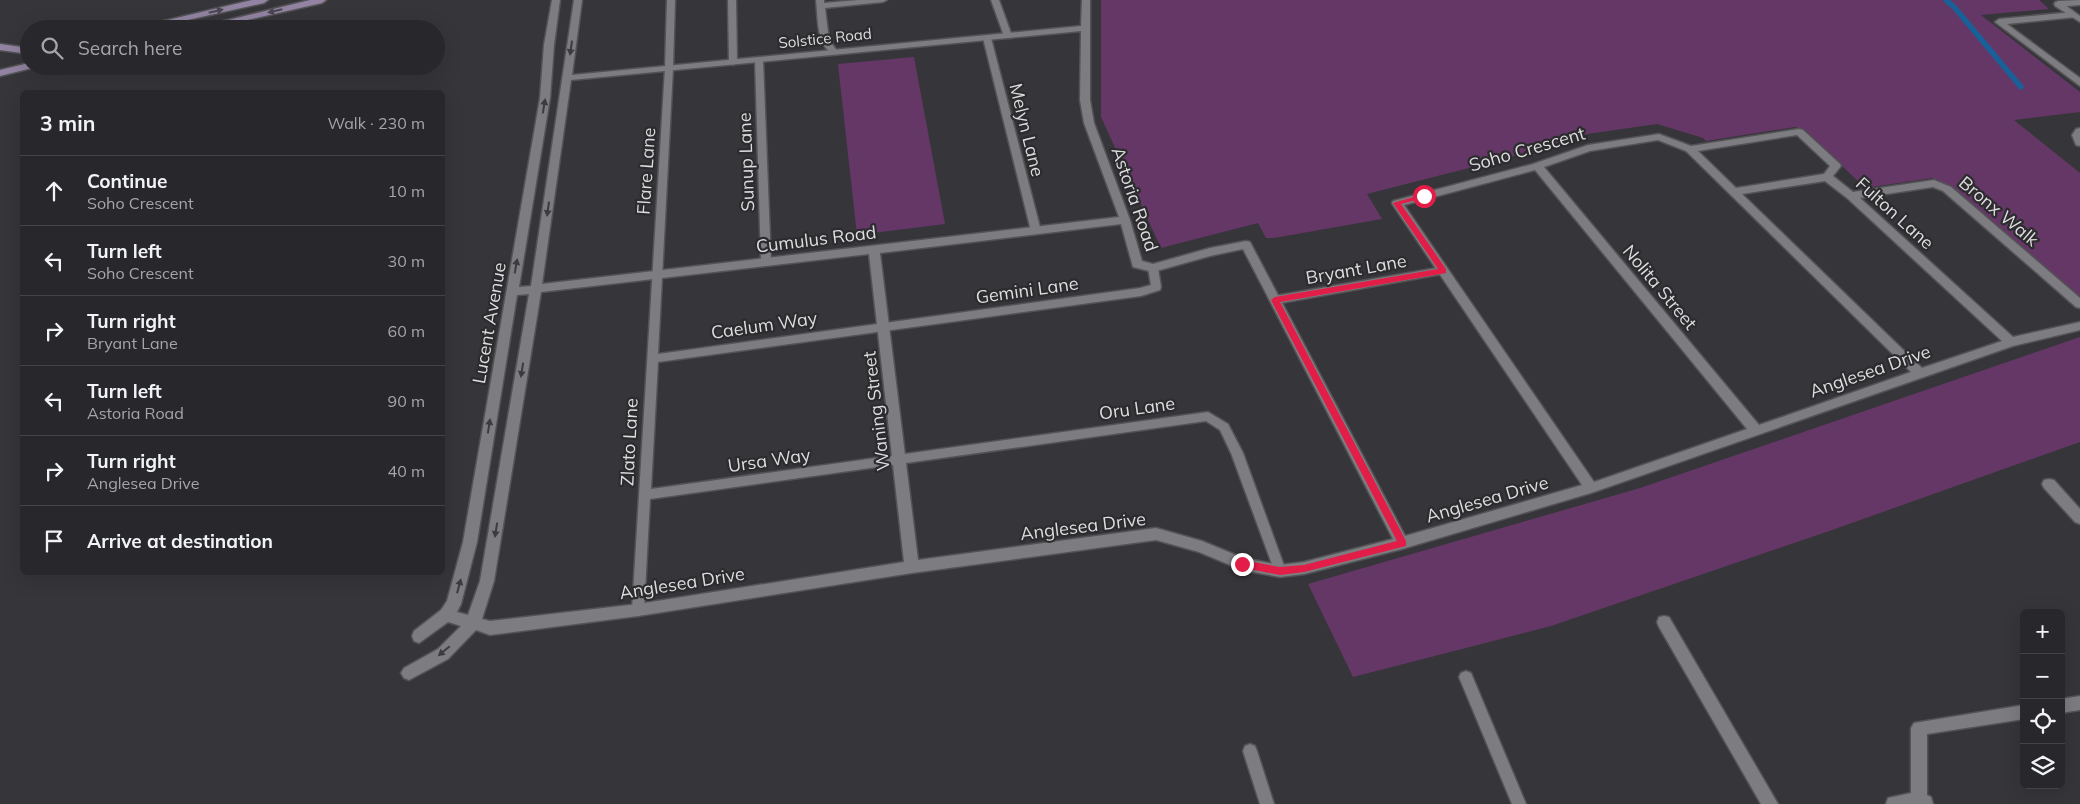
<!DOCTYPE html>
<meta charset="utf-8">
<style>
:root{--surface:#28282c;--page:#303034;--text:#f1f3f6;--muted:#a5a6a9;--line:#444448}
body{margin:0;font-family:Mulish,sans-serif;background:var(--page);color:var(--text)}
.controls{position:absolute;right:15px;bottom:15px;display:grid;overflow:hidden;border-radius:8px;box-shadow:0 5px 20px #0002}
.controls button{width:45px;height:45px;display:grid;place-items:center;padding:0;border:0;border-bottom:1px solid var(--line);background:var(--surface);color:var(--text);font:25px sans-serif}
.stop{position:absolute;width:15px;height:15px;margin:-11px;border:4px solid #e11d48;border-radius:50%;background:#fff}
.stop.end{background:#e11d48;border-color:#fff;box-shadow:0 1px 5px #0008}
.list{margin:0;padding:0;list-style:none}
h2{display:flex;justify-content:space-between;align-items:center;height:65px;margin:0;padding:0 20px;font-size:21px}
h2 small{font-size:16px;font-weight:400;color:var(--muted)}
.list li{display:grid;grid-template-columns:32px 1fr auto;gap:15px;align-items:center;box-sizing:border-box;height:70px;padding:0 20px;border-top:1px solid var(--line)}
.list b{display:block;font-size:19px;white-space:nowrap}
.list p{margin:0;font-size:16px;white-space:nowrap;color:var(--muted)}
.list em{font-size:16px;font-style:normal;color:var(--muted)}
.icon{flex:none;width:28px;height:28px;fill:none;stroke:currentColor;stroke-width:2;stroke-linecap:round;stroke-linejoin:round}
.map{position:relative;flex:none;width:2080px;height:804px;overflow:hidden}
.search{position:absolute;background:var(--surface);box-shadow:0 5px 20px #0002;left:20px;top:20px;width:425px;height:55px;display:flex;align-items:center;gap:12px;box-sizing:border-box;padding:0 18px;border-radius:28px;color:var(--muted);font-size:19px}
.panel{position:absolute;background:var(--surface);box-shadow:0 5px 20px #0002;left:20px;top:90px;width:425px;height:485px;border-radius:8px}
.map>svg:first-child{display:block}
.green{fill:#653766}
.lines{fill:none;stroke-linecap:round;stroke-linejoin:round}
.stream{stroke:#196098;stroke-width:5.5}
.lane-casing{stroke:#535356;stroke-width:3}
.street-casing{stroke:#535356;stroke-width:3}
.secondary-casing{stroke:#535356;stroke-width:3}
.lane{fill:#7c7c81;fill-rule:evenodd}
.street{fill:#7c7c81;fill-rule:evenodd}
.secondary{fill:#9183a1;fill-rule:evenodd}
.oneway{fill:#4a4651}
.oneway2{fill:#3c3c3f}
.route{fill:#e11d48}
.labels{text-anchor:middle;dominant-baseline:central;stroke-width:4.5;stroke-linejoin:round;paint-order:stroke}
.far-street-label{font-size:15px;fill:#dddddf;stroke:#2c2c2f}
.street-label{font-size:18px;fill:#dddddf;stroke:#2c2c2f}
</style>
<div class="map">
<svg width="2080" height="804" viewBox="0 0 2080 804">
<rect width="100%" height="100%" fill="#36363a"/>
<g class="green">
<path d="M1101,0H2039L2049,9L1981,15L2080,92V112L2014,120L2080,173V298L1951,187L1932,178L1865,188L1805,130L1795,127L1706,141L1703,138L1657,124L1587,134L1504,159L1367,194L1382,219L1274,238H1266L1258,223L1161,248L1101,117Z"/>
<path d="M914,57L945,224L857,235L838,64Z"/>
<path d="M2080,337V442L1832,530L1551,626L1353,677L1308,584L1640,488Z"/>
</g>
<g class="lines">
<path class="stream" d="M1946,0L1955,8L2021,87"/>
<g class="lane-casing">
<g id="lane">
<path d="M667,0H675L673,68L658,354L1140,288L1151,285L1148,268L1153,265L1158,268L1161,287L1160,290L1141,296L658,362L651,489L1208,412L1228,424L1243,453L1286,571L1284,575L1280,576L1276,575L1231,453L1220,430L1206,421L650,499L644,610L643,614L638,616L633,614L632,610L665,68Z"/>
<path d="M728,0H736L737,62L733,65L729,62Z"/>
<path d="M816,0H824V3L858,0H887L883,2L825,8L829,40L838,52L834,54C816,47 818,17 816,0Z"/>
<path d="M991,0H999L1012,36L1011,38L1004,36Z"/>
<path d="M2055,2H2061L2080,16V22L2055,6Z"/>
<path d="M984,36L991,38L1041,231L1036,234L1031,231L983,38Z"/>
<path d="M759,57L763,60L771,262L766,265L761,262L755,60Z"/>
<path d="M1443,267L1448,271L1447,273L1275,304L1270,300L1275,296Z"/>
<path d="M1466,671L1471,673L1526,804H1512L1459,677L1461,673Z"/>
<path d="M1250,744L1255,746L1257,751L1274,804H1260L1243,751L1245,746Z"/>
</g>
</g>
<g class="street-casing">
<g id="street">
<path d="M552,0H560L554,45L550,98L519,287L531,286L574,0H582L572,75L1081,26L1082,0H1090V100L1094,123L1130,220L1142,261L1153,264L1210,248L1246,241L1250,242L1405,536L1582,485L1393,205L1392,203L1393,201L1533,164L1588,145L1659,134L1691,146L1799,129L1803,130L1840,164L1841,166L1833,176L1853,192L1934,180L1951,187L2080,298V308L2076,307L1943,191L1933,187L1860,198L2013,337L2080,322V330L2013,346L1591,493L1402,549L1304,574L1280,577L1242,570L1199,552L1156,540L912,573L638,616L490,635L476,630L448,659L409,680L404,678L401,673L404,668L438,649L461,626L448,622L419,643L414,641L412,636L414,631L441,610L447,601L463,542L540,98L544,45ZM1081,31L1080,100L1084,123L1119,217L542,284L571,80ZM1797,135L1830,166L1824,174L1736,188L1698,151ZM1658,140L1686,151L1911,372L1759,425L1544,167L1590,151ZM1535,170L1747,429L1594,482L1404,205ZM1825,181L1847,198L2002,341L1922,368L1742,194ZM1121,224L1133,267L1153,272L1210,256L1243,249L1393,539L1304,562L1280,565L1243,558L1202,541L1156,528L918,560L880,253ZM869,254L904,562L638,604L490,621L482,619L494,581L541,292ZM529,294L480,581L468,615L457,612L461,604L477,542L517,295Z"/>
<path d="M2080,0V5L2058,7L2054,4L2058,1Z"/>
<path d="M2073,12L2077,15L2076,17L2007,24L2080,78V86L1995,22L1999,19Z"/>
<path d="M2080,128V146L2076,145L2072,135L2076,129Z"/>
<path d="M2049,479L2054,480L2080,509V524L2075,522L2044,488L2042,484L2044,480Z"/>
<path d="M1664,616L1669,617L1778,804H1761L1659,627L1657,622L1659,617Z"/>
<path d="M2080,696V710L2061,713V699Z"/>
<path d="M2024,705V719L1927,734V795L1931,797L1933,804H1886L1888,798L1911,793V728L1914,723Z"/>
</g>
</g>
<g class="secondary-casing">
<g id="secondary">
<path d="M252,0H268L264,3L147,29H130Z"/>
<path d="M310,0H326L322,3L208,29H191Z"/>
<path d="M0,44L29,48V54L0,50Z"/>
<path d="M29,63V66H34L32,68L0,76V70Z"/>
</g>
</g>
<use href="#lane" class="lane"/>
<use href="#street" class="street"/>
<use href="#secondary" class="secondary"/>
</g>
<defs><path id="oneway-solid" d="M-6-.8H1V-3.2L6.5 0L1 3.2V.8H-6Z" transform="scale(1.25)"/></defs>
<g class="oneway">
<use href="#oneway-solid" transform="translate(216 11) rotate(-13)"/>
<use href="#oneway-solid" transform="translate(275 11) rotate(167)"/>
</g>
<g class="oneway2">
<use href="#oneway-solid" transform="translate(571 48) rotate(98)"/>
<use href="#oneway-solid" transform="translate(544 106) rotate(-81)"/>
<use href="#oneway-solid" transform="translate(548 209) rotate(98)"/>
<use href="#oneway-solid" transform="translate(516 266) rotate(-80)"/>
<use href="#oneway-solid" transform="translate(522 370) rotate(99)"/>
<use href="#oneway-solid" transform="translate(489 426) rotate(-81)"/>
<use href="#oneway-solid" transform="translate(496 530) rotate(99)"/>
<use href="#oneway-solid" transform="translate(459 586) rotate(-75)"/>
<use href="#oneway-solid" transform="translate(444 651) rotate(140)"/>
</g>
<path class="route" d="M1424,194H1427V197L1401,204L1446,269V273L1280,302L1406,541V546L1304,572L1280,575L1239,567L1237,564L1242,560L1280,567L1304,565L1397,541L1271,300L1275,297L1438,269L1393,203Z"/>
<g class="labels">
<g class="far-street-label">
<text transform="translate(825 38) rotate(-6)">Solstice Road</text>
</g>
<g class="street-label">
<text transform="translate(1027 130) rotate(76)">Melyn Lane</text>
<text transform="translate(1527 149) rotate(-16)">Soho Crescent</text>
<text transform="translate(746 162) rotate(-92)">Sunup Lane</text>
<text transform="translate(646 171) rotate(-86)">Flare Lane</text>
<text transform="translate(1135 199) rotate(71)">Astoria Road</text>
<text transform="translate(1999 211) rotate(40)">Bronx Walk</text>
<text transform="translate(1895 213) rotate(42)">Fulton Lane</text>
<text transform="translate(816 239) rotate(-7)">Cumulus Road</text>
<text transform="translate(1356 269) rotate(-10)">Bryant Lane</text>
<text transform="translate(1660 287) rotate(50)">Nolita Street</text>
<text transform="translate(1027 290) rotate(-8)">Gemini Lane</text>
<text transform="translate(489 323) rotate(-80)">Lucent Avenue</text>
<text transform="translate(764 325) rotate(-8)">Caelum Way</text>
<text transform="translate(1870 371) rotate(-19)">Anglesea Drive</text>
<text transform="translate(1137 408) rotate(-8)">Oru Lane</text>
<text transform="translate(876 411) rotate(-97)">Waning Street</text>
<text transform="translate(629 442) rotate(-87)">Zlato Lane</text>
<text transform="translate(769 460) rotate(-8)">Ursa Way</text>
<text transform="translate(1487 499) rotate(-16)">Anglesea Drive</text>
<text transform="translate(1083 526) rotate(-7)">Anglesea Drive</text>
<text transform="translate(682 583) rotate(-9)">Anglesea Drive</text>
</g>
</g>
</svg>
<div class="controls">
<button>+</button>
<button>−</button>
<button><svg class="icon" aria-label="locate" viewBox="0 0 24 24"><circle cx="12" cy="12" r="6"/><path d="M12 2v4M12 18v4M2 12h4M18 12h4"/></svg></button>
<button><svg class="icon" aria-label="layers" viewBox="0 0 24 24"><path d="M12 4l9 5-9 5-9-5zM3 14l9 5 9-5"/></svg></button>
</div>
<div class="stop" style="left:1424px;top:196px"></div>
<div class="stop end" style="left:1242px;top:564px"></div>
<div class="search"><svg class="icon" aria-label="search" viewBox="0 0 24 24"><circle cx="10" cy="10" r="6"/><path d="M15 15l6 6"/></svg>Search here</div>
<section class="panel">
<h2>3 min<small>Walk · 230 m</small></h2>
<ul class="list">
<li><svg class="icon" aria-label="ahead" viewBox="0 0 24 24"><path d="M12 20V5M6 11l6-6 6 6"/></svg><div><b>Continue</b><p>Soho Crescent</p></div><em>10 m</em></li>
<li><svg class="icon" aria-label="left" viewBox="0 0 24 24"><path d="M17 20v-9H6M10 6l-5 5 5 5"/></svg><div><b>Turn left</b><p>Soho Crescent</p></div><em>30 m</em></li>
<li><svg class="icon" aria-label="right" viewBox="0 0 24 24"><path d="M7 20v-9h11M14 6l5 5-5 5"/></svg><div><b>Turn right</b><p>Bryant Lane</p></div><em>60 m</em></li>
<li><svg class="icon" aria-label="left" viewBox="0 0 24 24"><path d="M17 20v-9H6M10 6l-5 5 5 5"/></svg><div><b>Turn left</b><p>Astoria Road</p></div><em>90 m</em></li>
<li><svg class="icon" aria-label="right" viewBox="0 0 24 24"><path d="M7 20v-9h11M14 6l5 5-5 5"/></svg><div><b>Turn right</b><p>Anglesea Drive</p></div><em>40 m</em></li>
<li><svg class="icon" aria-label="arrive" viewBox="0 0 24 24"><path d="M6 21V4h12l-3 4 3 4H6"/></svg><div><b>Arrive at destination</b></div></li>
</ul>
</section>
</div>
